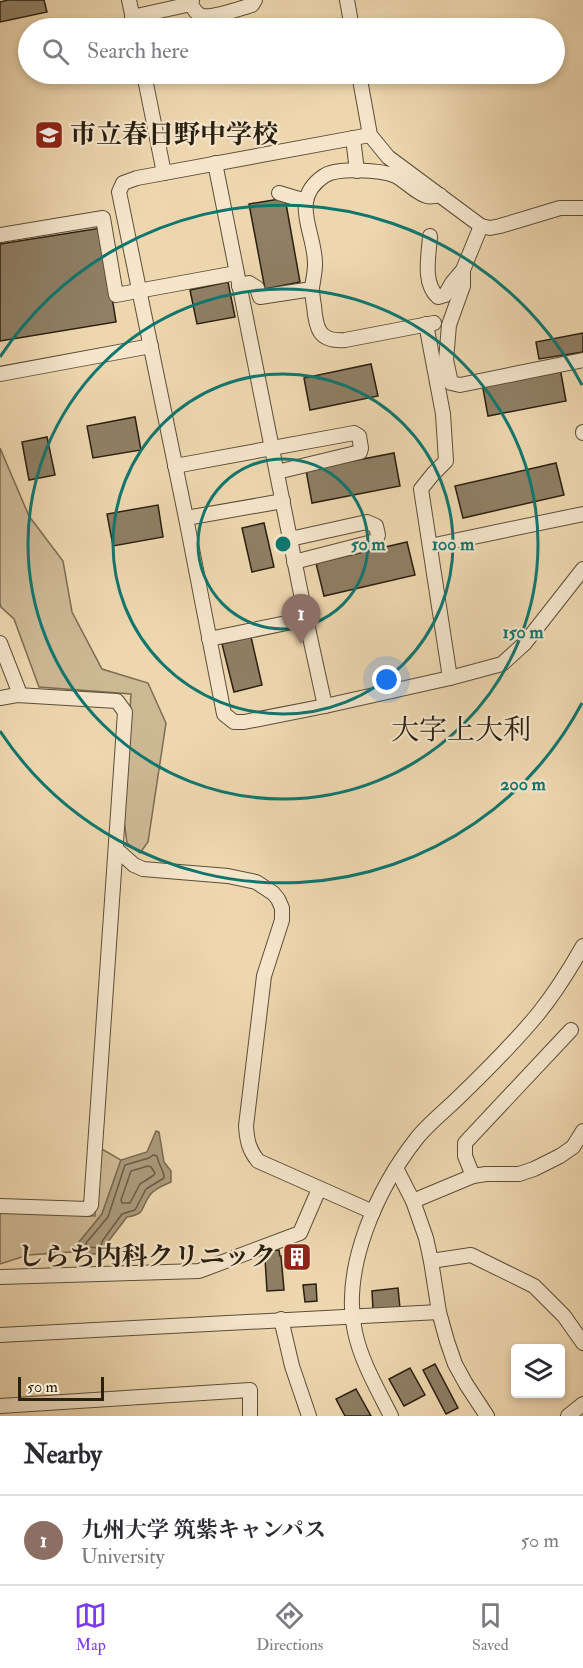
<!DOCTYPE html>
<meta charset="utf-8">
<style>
:root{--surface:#fff;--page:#f2f2f3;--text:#2b2b33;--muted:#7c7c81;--line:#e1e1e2;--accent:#7c3aed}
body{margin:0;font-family:"IM FELL Double Pica","Noto Serif JP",serif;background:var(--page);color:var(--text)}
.controls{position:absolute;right:18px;bottom:18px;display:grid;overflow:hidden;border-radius:6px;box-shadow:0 3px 9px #0003}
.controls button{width:54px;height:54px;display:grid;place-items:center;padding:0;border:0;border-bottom:2px solid var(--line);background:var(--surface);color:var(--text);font:30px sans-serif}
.scale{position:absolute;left:18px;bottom:15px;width:86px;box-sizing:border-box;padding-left:6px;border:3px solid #292012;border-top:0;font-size:16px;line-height:21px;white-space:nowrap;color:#292012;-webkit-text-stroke:4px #f4e5cb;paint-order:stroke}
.you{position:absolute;left:387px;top:680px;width:21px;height:21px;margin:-15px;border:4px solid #fff;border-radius:50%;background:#1a73e8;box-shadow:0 0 0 9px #1a73e833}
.badge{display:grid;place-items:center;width:39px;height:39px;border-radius:50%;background:var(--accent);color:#fff;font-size:20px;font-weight:700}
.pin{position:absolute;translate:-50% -50px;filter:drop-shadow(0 2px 3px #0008)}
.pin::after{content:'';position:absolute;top:32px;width:21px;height:18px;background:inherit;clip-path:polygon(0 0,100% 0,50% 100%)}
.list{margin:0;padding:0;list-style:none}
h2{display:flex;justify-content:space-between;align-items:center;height:78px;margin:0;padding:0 24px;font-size:26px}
h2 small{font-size:20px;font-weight:400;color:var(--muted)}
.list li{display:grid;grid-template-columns:39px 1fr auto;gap:18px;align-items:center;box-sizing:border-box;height:90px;padding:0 24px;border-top:2px solid var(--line)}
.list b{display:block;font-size:22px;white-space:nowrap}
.list p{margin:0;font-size:20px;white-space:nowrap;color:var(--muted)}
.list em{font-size:20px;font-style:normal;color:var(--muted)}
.icon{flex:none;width:33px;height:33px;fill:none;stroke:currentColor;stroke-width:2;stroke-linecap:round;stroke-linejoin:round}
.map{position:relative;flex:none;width:583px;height:1416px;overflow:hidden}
.search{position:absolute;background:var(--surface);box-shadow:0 3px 9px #0003;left:18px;right:18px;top:18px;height:66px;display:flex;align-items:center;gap:15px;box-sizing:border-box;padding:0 21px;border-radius:33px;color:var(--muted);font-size:22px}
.sheet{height:168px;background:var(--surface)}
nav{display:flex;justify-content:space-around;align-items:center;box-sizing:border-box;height:84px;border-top:2px solid var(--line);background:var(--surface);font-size:16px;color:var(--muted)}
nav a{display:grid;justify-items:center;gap:3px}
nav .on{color:var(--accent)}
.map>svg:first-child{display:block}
.green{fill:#cdb894;stroke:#7b6c53;stroke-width:1.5}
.water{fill:#ab997a;stroke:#776950;stroke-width:1.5}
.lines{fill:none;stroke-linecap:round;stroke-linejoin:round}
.shore{stroke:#6a5c46;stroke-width:1.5}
.building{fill:#8f7f64;stroke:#292012;stroke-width:1.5}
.minor-casing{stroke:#5a4e39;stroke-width:16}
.minor{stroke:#f4e5cb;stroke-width:14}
.ring{fill:none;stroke:#0f766e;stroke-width:3}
.labels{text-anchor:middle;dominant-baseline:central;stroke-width:4.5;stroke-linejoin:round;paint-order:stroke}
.poi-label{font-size:26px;font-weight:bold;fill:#292012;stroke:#f4e5cb;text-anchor:start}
.quarter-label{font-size:28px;fill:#292012;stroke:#f4e5cb}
.centre{fill:#0f766e;stroke:#f4e5cb;stroke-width:3}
.ring-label{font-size:18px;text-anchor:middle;font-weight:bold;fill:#0f766e;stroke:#f4e5cb;stroke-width:4.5;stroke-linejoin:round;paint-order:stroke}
</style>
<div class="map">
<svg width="583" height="1416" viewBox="0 0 583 1416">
<rect width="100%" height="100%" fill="#eed7af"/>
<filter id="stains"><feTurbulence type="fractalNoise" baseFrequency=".00333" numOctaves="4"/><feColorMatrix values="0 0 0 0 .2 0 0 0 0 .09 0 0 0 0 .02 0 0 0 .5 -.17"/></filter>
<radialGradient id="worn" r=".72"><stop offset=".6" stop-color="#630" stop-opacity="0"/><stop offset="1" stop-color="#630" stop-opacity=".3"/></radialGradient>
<g class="green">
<path d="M0,448L29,516L63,561L72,612L102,669L148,683L166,723L148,842L140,853L127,843L123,812L131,694L39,687L14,619L1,607L0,603Z"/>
<path d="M100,1148L121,1160L102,1214L71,1252L28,1255L0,1264V1211L95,1216Z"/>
</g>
<path class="water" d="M156,1131L159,1132L164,1162L171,1171V1182C164,1185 154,1189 150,1195C140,1208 147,1214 127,1217L107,1243L105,1255L71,1252L102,1214L121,1160L147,1152Z"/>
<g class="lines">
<g class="shore">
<path d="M153,1155L157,1156C158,1164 165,1172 164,1178L146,1189L135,1210L122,1214L103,1240L100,1248L87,1247L86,1243L108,1217L125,1165L149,1158Z"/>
<path d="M148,1166L151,1167L155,1173L154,1175L140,1184L130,1203H122L121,1200L131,1171Z"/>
</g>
</g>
<g class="building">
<path d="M8,0H44L47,12L0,22V2Z"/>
<path d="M285,198L300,282L265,289L249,204Z"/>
<path d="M101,228L116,322L0,341V244Z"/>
<path d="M228,282L235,317L197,324L190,290Z"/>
<path d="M583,333V352L539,359L536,342Z"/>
<path d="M371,364L378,396L310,410L304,378Z"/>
<path d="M560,368L566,401L488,416L482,383Z"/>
<path d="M135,417L141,450L93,458L87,426Z"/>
<path d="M47,437L55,475L29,480L22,442Z"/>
<path d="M394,453L400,486L312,503L306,470Z"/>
<path d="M556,463L564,495L463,518L455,486Z"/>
<path d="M158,505L163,537L113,546L107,514Z"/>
<path d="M264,523L274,567L252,572L242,528Z"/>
<path d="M407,542L415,575L324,596L316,563Z"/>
<path d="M251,637L262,685L234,692L222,644Z"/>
<path d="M304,1246L305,1251H309L310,1263L302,1264V1266L297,1267V1264L291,1265V1267L285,1268L284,1247Z"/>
<path d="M279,1250L280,1256H281L284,1290L267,1291L265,1259H267V1255H269V1251Z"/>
<path d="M316,1284L317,1301L305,1302L303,1285Z"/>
<path d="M398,1288L400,1308L373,1310L372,1291Z"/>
<path d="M435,1364L458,1408L446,1414L423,1370Z"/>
<path d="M410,1368L425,1395L404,1406L389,1379Z"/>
<path d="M356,1389L371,1416H345L336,1399Z"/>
</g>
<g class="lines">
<g class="minor-casing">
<g id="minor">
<path d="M129,0L135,28"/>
<path d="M192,0L191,4C193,8 196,13 200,15C210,20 241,8 252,5L255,0"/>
<path d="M347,0L352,28"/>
<path d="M132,17L191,4"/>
<path d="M144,74L164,173"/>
<path d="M359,74L370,135L388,157L481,226L490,228L500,226L560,208H583"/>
<path d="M370,135L137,178L123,183L119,192L186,518L224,714L234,722H244L325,706L450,678L502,664L525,643L583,569"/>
<path d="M353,138L357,171"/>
<path d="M215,163L306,619L325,706"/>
<path d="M279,193L299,199L305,200"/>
<path d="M481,226L463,270V286L449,325L446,360L451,383L460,385L583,360"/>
<path d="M0,235L103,218L116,295L236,273"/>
<path d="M430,236C429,255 422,283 438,297L445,295L452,283L463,270"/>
<path d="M239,286L249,283L257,288L260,297L312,289"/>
<path d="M434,323L345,340C319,342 316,329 314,306C313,300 312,294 312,288C313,280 315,272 315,265C316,233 288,200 324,176C337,167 381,170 396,176C404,180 419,195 427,196C430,197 436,196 440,195"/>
<path d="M426,324L443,414L446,461L433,474L421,489L450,678"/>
<path d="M0,374L151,346"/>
<path d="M583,432V433"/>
<path d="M175,466L354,433L359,436L361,448L360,452L277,472"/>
<path d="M186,518L283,501"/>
<path d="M290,539L367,522L376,526L378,535L376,541L294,562"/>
<path d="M430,546L583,514"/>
<path d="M209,639L306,619"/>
<path d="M0,643L18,689L17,695"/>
<path d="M0,698L17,695L117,701L125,712L91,1205L88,1209L0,1206"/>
<path d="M116,849L134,865L143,869L228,876L256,882L273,893L278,899L282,908V920L264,976L246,1126C247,1141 249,1150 258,1161L373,1212"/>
<path d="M396,1168L413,1201L473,1176L486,1174H519L534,1169L560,1156L573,1147L583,1131"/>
<path d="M473,1176L465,1156V1143L571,1030"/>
<path d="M413,1201L426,1238L431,1261L439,1312L447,1341L455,1364L466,1384L487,1416"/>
<path d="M431,1261L471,1255L534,1286L564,1316L583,1343"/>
<path d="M0,1277L199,1271L300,1233L319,1189"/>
<path d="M281,1319L292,1366L309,1416"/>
<path d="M0,1335L439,1312"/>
<path d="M0,1406L250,1390V1416"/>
<path d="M391,1416C378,1390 361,1361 355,1332C341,1268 377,1189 417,1138C429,1123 446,1110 459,1097C486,1071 514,1043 538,1014C555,993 570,969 583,946"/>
<path d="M568,1416L583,1404"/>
</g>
</g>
<use href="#minor" class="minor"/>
</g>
<g class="ring">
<circle cx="283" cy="544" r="85"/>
<circle cx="283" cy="544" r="170"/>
<circle cx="283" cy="544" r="255"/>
<path d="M582 703A339 339 0 0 1 0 731M0 357A339 339 0 0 1 582 385"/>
</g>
<defs>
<g id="school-square" transform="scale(1.5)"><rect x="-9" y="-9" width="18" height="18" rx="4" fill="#8f2418" stroke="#f4e5cb"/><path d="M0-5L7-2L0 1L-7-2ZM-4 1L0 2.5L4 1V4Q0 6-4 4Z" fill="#fff"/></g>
<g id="building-square" transform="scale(1.5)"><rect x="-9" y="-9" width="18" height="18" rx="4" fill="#8f2418" stroke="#f4e5cb"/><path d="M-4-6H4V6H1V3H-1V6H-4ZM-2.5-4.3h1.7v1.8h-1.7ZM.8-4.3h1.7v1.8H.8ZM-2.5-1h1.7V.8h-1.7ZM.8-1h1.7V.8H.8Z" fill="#fff"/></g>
</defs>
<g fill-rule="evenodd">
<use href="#school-square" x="49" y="135"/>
<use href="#building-square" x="297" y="1257"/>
</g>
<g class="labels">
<g class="poi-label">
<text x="70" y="135">市立春日野中学校</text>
<text x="276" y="1257" text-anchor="end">しらち内科クリニック</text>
</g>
<g class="quarter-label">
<text x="461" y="730">大字上大利</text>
</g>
</g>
<circle cx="283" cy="544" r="9" class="centre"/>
<g class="ring-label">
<text x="368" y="550">50 m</text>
<text x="453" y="550">100 m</text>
<text x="523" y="638">150 m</text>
<text x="523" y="790">200 m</text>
</g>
<rect width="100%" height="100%" filter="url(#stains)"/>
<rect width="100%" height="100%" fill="url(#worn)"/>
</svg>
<div class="controls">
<button><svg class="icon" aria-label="layers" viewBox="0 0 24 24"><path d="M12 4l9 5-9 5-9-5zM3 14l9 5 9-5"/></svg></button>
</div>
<div class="scale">50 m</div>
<div class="you"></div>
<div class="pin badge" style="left:301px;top:644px;background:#8d6e63">1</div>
<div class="search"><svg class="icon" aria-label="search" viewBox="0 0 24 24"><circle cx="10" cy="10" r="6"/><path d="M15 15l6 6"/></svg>Search here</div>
</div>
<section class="sheet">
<h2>Nearby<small></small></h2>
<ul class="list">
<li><span class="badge" style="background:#8d6e63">1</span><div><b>九州大学 筑紫キャンパス</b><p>University</p></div><em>50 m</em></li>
</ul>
</section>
<nav>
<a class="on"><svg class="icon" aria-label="map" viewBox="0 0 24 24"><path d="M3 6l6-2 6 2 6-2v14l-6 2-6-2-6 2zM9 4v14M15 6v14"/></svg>Map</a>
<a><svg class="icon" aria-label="directions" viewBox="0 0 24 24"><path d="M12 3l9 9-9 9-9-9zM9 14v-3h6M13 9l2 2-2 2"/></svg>Directions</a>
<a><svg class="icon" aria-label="saved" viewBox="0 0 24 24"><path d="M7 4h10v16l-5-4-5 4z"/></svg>Saved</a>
</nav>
